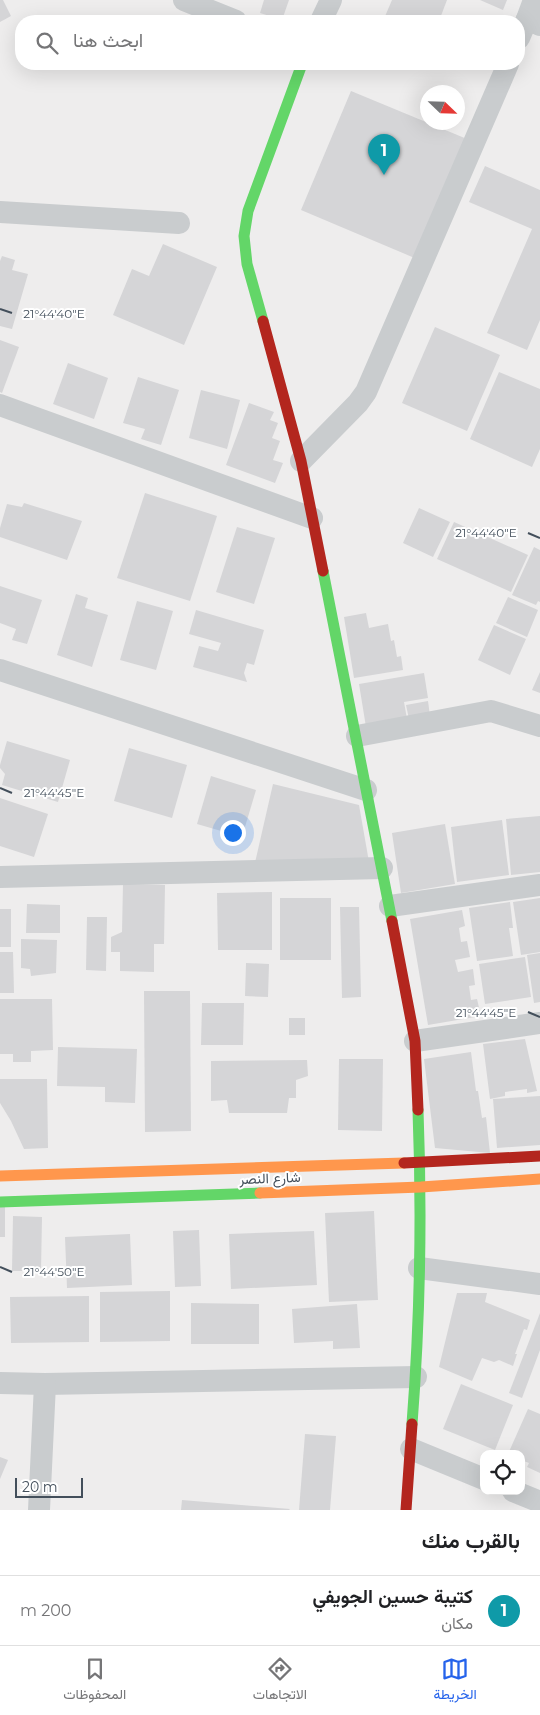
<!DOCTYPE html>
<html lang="ar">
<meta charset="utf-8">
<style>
:root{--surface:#fff;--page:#f6f6f6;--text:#202124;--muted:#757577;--line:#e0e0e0;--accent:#2563eb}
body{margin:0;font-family:Montserrat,Vazirmatn,sans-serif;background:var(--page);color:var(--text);direction:rtl}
.controls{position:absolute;right:15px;bottom:15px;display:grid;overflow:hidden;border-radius:10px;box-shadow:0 5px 20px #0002}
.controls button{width:45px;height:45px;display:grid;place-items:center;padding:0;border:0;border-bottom:1px solid var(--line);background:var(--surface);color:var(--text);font:25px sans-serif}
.compass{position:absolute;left:420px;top:85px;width:45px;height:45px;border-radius:50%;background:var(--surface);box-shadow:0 5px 20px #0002;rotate:113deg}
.scale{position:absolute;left:15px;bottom:12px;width:68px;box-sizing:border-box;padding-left:5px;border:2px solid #434f5b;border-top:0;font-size:14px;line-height:18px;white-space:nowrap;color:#434f5b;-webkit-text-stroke:4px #fff;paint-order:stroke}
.you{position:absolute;left:232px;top:832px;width:18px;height:18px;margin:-12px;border:4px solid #fff;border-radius:50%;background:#1a73e8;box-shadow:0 0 0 8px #1a73e833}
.badge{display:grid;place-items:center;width:32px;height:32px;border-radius:50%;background:var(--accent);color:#fff;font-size:16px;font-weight:700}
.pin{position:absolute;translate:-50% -41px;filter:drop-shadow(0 1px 2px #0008)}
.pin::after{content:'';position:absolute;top:26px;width:18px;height:15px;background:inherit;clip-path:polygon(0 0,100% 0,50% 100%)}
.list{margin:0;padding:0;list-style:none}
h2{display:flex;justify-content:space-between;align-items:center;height:65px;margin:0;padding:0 20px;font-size:21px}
h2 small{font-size:16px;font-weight:400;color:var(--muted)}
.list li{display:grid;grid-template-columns:32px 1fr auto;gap:15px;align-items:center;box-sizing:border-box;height:70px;padding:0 20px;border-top:1px solid var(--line)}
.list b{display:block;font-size:19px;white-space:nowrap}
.list p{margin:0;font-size:16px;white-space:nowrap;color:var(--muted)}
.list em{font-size:16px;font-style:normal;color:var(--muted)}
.icon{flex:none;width:28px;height:28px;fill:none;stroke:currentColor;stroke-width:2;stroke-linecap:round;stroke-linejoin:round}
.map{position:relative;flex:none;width:540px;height:1510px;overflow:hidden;direction:ltr}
.search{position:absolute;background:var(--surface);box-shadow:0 5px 20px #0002;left:15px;right:15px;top:15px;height:55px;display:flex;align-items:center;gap:12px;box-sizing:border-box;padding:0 18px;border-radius:20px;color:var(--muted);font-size:19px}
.sheet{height:135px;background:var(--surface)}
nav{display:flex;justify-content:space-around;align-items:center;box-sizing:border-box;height:70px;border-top:1px solid var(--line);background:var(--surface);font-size:14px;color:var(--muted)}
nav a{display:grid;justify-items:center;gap:2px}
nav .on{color:var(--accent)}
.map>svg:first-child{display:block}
.building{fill:#d5d5d7}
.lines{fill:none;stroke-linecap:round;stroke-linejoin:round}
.street{stroke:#c9ccce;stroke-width:22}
.fast{stroke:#63d668;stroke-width:11}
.slow{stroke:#ff974d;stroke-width:11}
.jam{stroke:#b3261e;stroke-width:11}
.ticks{fill:none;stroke:#434f5b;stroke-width:2}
.labels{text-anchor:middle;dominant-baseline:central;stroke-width:4;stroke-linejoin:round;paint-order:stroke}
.street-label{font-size:14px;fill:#434f5b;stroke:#fff}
.ticks-label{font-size:12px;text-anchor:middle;fill:#434f5b;stroke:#fff;stroke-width:4;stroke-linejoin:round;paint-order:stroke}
</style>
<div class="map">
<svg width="540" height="1510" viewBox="0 0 540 1510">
<rect width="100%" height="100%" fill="#eeeded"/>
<g class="building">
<path d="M0,0H3L11,16L0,22Z"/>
<path d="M264,0H289L282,20L260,13Z"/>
<path d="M392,0H447L439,21H383Z"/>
<path d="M480,0H507L503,10Z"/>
<path d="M351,91L467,139L417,259L301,210Z"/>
<path d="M485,166L540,190V320L527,350L487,333L532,229L469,202Z"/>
<path d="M163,244L217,267L184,345L113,315L132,269L149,276Z"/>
<path d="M2,256L15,260L12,270L28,274L12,329L0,326V261Z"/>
<path d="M435,327L500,355L467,431L402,403Z"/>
<path d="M0,340L19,347L2,393L0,392Z"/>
<path d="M68,363L108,378L94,419L53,404Z"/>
<path d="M499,372L540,389V449L532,467L470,439Z"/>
<path d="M138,377L179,390L161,445L141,439L145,429L123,423Z"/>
<path d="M201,390L240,400L227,449L189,438Z"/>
<path d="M249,403L274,412L270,420L278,423L272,438L280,441L273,460L283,463L275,483L226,465Z"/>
<path d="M145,493L217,516L190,601L117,578Z"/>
<path d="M24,503L82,521L67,560L0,537V528L7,504L22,507Z"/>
<path d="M419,508L450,522L433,557L403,543Z"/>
<path d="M454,522L528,555L511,592L437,559Z"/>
<path d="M237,527L275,538L254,604L216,592Z"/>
<path d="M534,547L540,550V602L538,601L536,605L512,595Z"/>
<path d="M0,586L42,600L27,644L12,640L16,629L0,623Z"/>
<path d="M76,594L88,598L85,608L108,615L92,667L57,655Z"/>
<path d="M508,597L538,610L527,637L496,623Z"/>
<path d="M137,601L173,611L156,670L120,660Z"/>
<path d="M196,610L264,630L254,665L247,663L244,673L247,682L193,667L199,646L218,651L221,643L189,634Z"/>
<path d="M366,613L369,628L388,624L391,641L394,640L397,657L401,656L403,670L354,678L344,617Z"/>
<path d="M494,625L526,639L510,675L478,660Z"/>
<path d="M540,672V693L532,690Z"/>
<path d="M424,673L428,698L404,702L407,719L366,727L359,684Z"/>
<path d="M428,701L430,716L409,719L406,705Z"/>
<path d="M7,741L70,760L58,802L2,785L5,774L0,768V765Z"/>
<path d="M129,748L187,765L172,818L114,801Z"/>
<path d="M211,776L256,790L242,837L197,824Z"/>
<path d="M273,784L359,805L369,862L254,867Z"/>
<path d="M0,798L48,814L34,857L0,846Z"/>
<path d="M540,816V872L511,875L506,819Z"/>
<path d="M502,820L509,875L457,882L451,827Z"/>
<path d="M445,824L455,884L401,893L392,833Z"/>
<path d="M123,884L165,885L164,944H154V972L120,971V952H111V937L122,932Z"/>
<path d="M272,892V950H218L217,893Z"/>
<rect x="280" y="898" width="51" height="62"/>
<path d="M540,898V952L521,955L513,902Z"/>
<path d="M510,902L513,928H509L513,956L477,961L469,908Z"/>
<path d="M27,904L60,905V933H26Z"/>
<path d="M340,907H359L361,997L342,998Z"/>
<rect x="0" y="909" width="11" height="38"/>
<path d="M462,910L465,926L459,928L461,942L467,941L470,957L455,960L458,972L473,969L475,985L469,986L471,1000L477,999L481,1016L428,1025L410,919Z"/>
<path d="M87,917H107L106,971L86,970Z"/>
<path d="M21,939L57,940L56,973L31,976L30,969L21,968Z"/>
<path d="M0,952H13L14,993H0Z"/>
<path d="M540,953V1002L534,1003L527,955Z"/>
<path d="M525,957L531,997L485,1004L479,964Z"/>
<path d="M246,963L269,964L268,997L245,996Z"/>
<path d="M144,991H190L191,1131L145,1132Z"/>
<path d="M0,999H52L53,1050L31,1051V1062H13V1054H0Z"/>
<path d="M202,1003H244L243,1045H201Z"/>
<rect x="289" y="1018" width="16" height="17"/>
<path d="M525,1039L537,1091L527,1093V1089L505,1092V1096L490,1099L483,1044Z"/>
<path d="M58,1047L137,1049L135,1103L105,1102V1087L57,1086Z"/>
<path d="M471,1052L476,1091H478L482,1118L486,1117L490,1153L435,1148L424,1059Z"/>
<path d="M339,1059H383L382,1131L338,1130Z"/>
<path d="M307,1060L308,1076L296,1080V1098H289L287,1113H229L227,1100L211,1101V1061Z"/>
<path d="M0,1079H47L48,1148L24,1149L11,1121L0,1103Z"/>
<path d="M540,1096V1145L497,1148L493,1099Z"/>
<rect x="0" y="1204" width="5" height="33"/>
<path d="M374,1211L378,1300L329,1302L325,1213Z"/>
<path d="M13,1216L42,1217L41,1271H12Z"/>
<path d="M199,1230L201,1286L175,1287L173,1231Z"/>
<path d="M314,1231L317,1285L231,1289L229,1234Z"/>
<path d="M130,1234L132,1285L67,1288L65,1237Z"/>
<path d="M170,1291V1341L100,1342V1292Z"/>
<path d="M457,1293H487L485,1302L530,1320L527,1330L524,1329L515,1354H517L513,1366L499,1360L494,1362L482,1358L472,1381L439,1367Z"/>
<path d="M89,1296V1342L11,1343L10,1297Z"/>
<path d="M191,1303L259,1304V1344H191Z"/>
<path d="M357,1304L360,1348L333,1349V1341L294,1343L292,1309Z"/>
<path d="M540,1313V1350L522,1398L509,1393Z"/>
<path d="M461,1384L513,1405L495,1450L443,1429Z"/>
<path d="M528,1409L540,1414V1473L527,1467L529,1463L521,1460V1454H508Z"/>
<path d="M305,1434L336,1436L330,1510H299Z"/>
<path d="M0,1457L8,1460L0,1479Z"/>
<path d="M182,1500L290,1509L289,1510H181Z"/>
</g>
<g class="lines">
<g class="street">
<path d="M184,0L236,21"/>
<path d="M534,0L527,19L540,25"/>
<path d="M321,21L331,0"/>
<path d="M519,38L527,19"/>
<path d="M0,212L179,223"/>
<path d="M0,405L312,518"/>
<path d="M301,461L358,403L366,392L508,64"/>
<path d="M0,670L366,790"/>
<path d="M357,736L491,711L540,726"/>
<path d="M0,877L382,868"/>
<path d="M390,906L540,885"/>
<path d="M415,1041L540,1023"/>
<path d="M419,1268L540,1284"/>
<path d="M0,1383L45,1384L416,1377"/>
<path d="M411,1449L484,1479"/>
<path d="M513,1491L540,1502"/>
<path d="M39,1510L45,1384"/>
</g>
<g class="fast">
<path d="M263,321L247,264L244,236L248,211L302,64"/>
<path d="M323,571L392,921"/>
<path d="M0,1202L260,1193"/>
<path d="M412,1424C420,1320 422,1214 418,1110"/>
</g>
<g class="slow">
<path d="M0,1176L404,1163"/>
<path d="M260,1193L421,1187L540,1179"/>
</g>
<g class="jam">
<path d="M263,321L301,461L323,571"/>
<path d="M392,921L415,1041L418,1110"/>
<path d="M404,1163L540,1156"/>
<path d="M406,1510L412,1424"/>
</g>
</g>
<path class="ticks" d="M0,309L12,313M528,533L540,538M0,788L12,793M528,1012L540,1017M0,1267L12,1272"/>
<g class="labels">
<g class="street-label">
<text transform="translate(270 1178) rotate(-2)">شارع النصر</text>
</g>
</g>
<g class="ticks-label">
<text x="54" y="318">21°44'40"E</text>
<text x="486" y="537">21°44'40"E</text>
<text x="54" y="797">21°44'45"E</text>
<text x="486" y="1017">21°44'45"E</text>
<text x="54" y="1276">21°44'50"E</text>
</g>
</svg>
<div class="controls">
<button><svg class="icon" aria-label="locate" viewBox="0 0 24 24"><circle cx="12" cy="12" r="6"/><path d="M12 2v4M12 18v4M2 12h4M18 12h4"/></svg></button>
</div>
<svg class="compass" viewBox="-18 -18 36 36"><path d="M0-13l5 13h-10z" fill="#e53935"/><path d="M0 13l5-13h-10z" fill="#757577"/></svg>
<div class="scale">20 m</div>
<div class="you"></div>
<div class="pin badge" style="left:384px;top:175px;background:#0f9aa8">1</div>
<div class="search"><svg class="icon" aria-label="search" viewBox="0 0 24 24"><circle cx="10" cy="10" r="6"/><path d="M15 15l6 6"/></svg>ابحث هنا</div>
</div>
<section class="sheet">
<h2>بالقرب منك<small></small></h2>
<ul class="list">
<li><span class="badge" style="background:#0f9aa8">1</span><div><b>كتيبة حسين الجويفي</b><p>مكان</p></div><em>200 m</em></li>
</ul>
</section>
<nav>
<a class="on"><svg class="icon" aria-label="map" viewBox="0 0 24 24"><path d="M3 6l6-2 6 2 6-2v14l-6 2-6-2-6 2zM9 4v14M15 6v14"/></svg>الخريطة</a>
<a><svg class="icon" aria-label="directions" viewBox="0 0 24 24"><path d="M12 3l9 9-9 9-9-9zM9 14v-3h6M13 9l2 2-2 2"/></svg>الاتجاهات</a>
<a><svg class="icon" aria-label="saved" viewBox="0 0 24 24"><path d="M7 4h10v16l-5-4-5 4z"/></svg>المحفوظات</a>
</nav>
